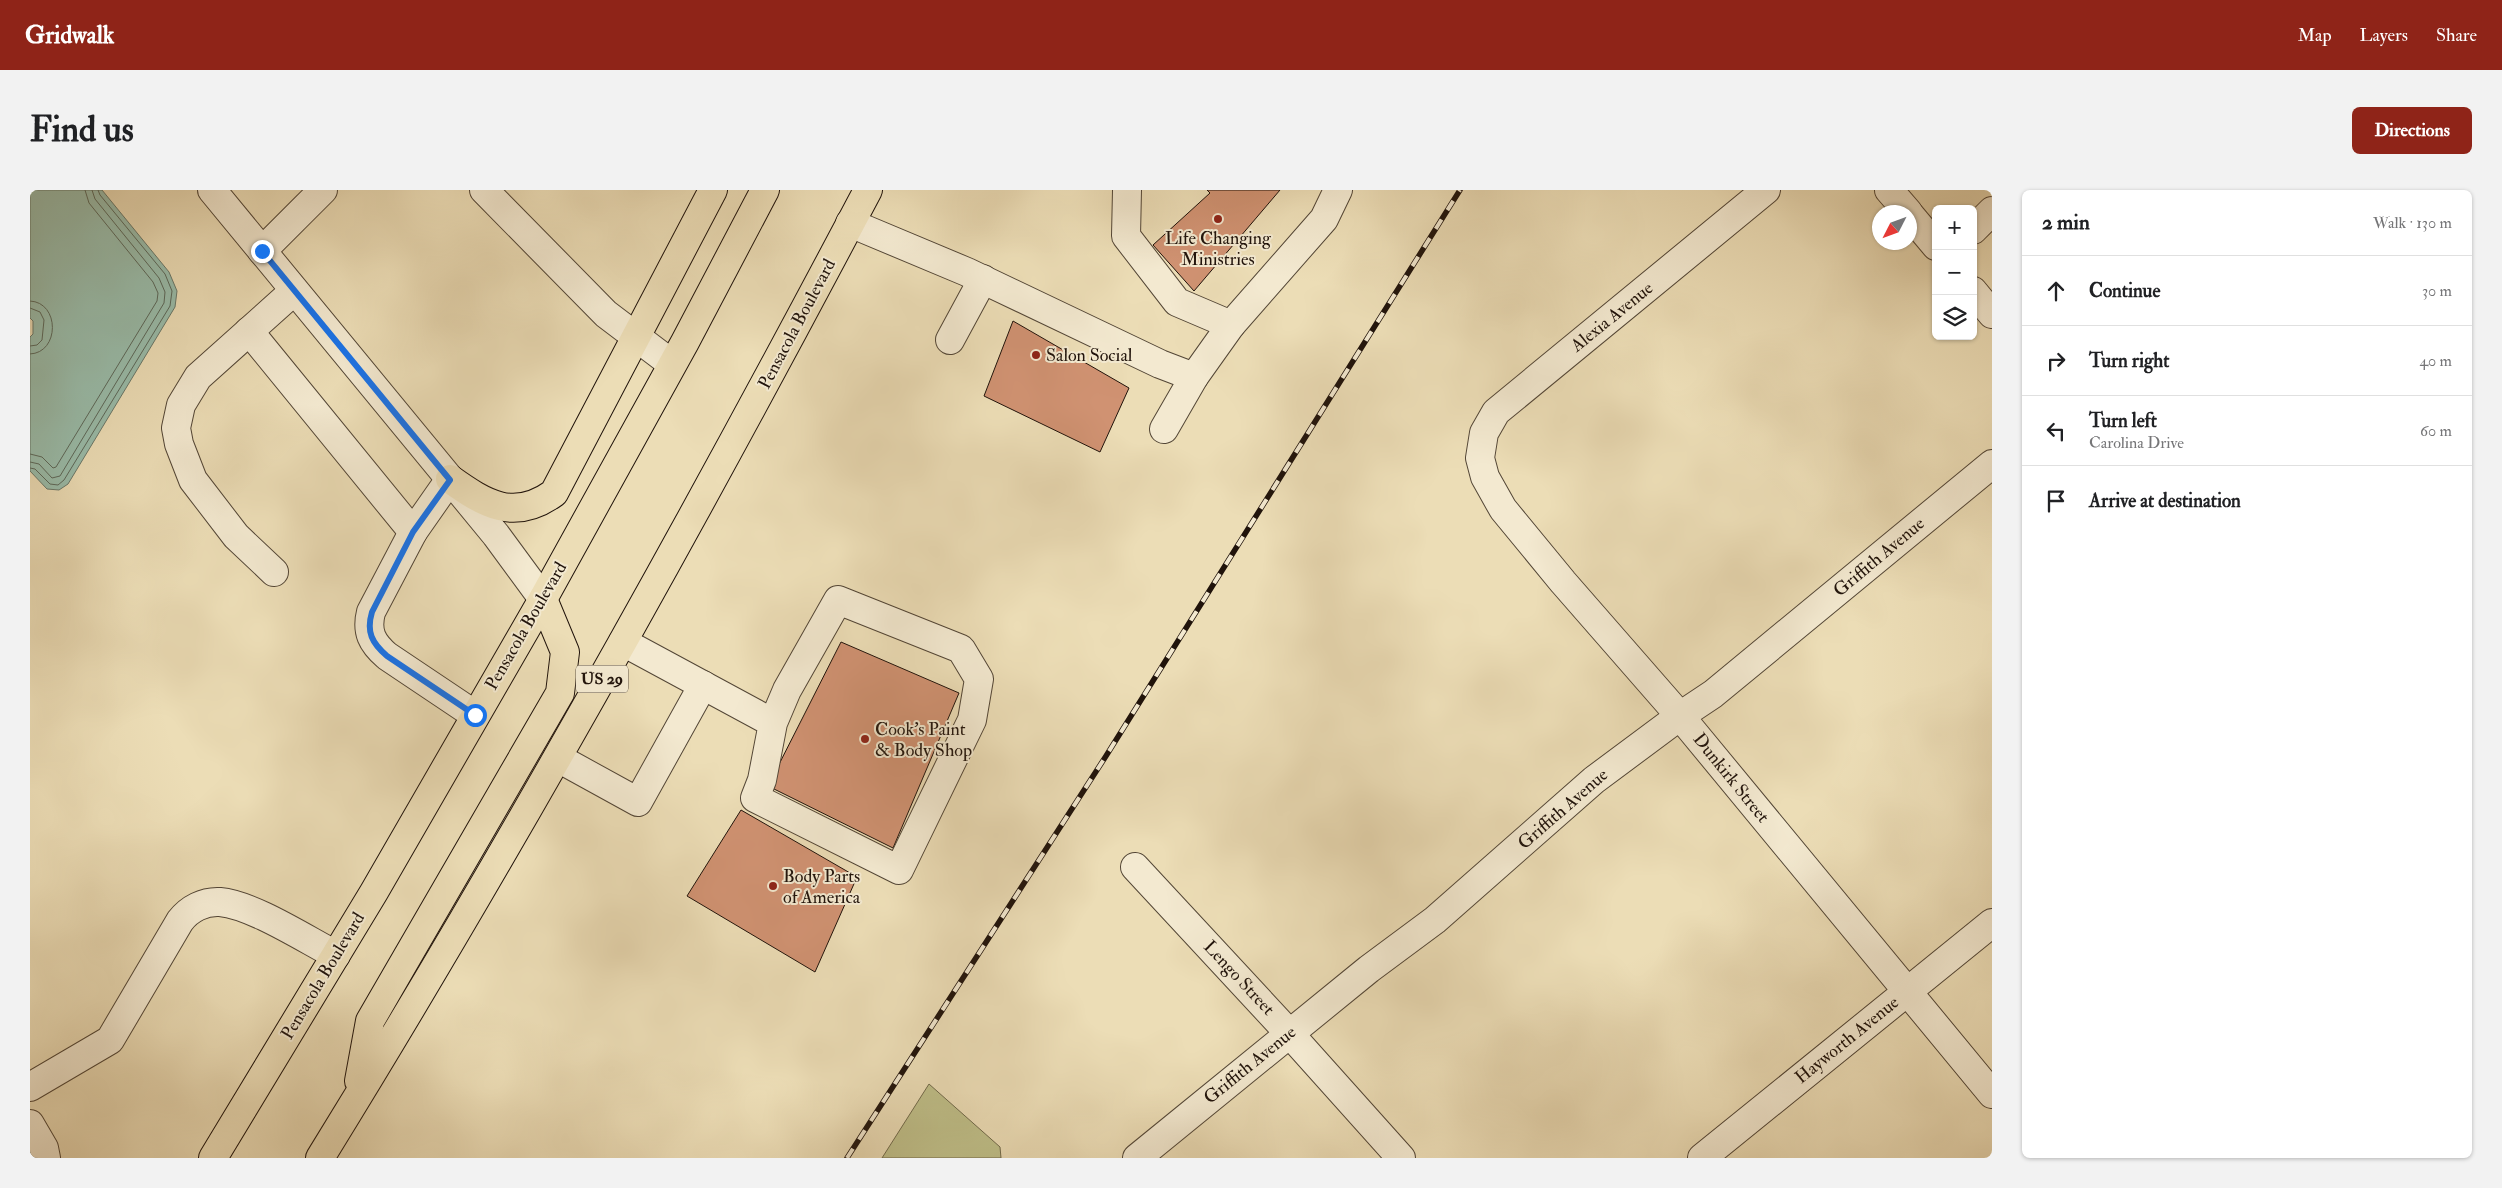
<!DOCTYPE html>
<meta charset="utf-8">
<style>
:root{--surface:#fff;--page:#f2f2f2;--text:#202124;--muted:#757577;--line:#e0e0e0;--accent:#8f2418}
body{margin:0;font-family:"IM FELL Double Pica",serif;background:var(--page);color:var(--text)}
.controls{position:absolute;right:15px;top:15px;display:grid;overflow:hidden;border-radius:8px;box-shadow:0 1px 4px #0004}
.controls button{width:45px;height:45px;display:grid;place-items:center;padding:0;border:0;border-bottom:1px solid var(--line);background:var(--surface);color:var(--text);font:25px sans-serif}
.compass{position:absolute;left:1842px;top:15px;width:45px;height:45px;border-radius:50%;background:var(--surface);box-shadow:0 1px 4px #0004;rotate:228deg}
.stop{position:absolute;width:15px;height:15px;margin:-11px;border:4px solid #1a73e8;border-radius:50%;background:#fff}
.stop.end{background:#1a73e8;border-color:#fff;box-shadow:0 1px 5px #0008}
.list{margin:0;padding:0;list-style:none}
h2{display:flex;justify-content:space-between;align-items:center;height:65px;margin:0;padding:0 20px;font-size:21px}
h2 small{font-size:16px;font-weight:400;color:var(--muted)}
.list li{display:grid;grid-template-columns:32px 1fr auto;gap:15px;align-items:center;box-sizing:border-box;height:70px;padding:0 20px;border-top:1px solid var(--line)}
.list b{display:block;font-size:19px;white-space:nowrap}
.list p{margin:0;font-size:16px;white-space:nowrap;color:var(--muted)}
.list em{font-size:16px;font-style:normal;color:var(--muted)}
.icon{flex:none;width:28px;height:28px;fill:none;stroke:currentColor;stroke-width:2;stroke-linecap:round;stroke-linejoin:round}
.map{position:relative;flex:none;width:1962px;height:968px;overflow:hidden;border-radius:8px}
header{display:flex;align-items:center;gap:30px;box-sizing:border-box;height:70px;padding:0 25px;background:var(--accent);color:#fff}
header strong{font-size:24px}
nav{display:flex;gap:28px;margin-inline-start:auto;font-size:18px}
.intro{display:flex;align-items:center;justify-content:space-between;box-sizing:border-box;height:120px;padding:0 30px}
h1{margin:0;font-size:35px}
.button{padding:12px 22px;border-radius:8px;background:var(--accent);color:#fff;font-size:18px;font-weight:700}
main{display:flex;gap:30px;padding:0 30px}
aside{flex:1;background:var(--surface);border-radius:8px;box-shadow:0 1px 4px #0004}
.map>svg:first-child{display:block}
.green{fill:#bfbf89;stroke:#70694a}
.water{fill:#99bcaa;stroke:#69786a}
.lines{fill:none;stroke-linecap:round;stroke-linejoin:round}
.shore{stroke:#5c685a;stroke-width:1}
.building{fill:#d09272;stroke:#20130b}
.minor-casing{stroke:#534636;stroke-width:30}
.highway-casing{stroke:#20130b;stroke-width:30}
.minor{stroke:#f3e9d0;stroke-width:28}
.highway{stroke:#ecddb6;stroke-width:28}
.rail-casing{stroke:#20130b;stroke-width:5.5}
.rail{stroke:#f3e9d0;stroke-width:4;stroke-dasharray:11;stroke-linecap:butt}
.route{stroke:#1a73e8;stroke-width:6}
.poi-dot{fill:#8f2418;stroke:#f3e9d0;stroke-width:2}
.labels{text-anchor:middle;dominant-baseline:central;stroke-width:4;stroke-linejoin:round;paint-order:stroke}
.shield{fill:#f3e9d0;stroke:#5f5346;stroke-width:1}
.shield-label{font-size:16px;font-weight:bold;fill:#20130b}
.poi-label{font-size:18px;fill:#20130b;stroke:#f3e9d0;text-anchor:start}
.street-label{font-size:18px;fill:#20130b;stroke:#f3e9d0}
</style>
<header>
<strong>Gridwalk</strong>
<nav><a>Map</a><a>Layers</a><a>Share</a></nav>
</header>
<div class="intro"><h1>Find us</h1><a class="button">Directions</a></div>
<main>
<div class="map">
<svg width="1962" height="968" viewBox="0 0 1962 968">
<rect width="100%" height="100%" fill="#ecddb6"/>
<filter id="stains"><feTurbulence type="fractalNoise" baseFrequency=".004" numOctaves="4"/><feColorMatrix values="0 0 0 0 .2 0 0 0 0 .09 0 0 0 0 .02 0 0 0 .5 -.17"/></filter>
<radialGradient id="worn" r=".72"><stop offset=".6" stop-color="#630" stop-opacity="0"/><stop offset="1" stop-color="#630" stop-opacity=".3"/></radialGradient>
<path class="green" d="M899,894L970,957L971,968H852Z"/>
<path class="water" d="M0,0H72L139,82L147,101L145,117L38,294L29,300L17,299L0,281V147L3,144V131L0,128Z"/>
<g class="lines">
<g class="shore">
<path d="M0,111C30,112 30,163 0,164"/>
<path d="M0,118L10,122L14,130L12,150L7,155L0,156"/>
<path d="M0,264L12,267L23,278L26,277L127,111L128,103L123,92L59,13L55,0"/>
<path d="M0,272L9,274L22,288L30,286L134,113L135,102L129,88L65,9L62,0"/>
<path d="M0,278L5,279L20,294L28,295L34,290L140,116L142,101L135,84L70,5L68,0"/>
</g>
</g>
<g class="building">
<path d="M1177,0H1250L1164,101L1123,55L1180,3Z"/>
<path d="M983,131L1099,198L1070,262L954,206Z"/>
<path d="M811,452L929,503L863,658L738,596Z"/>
<path d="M711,620L827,687L785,782L657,706Z"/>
</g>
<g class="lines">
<g class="minor-casing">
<g id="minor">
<path d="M182,0L466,345L513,409"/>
<path d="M454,0L576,124L642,174"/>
<path d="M1097,0L1096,46L1147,112L1201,135L1294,29L1308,0"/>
<path d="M1736,0L1466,222L1454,243L1450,268L1455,287L1473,319L1533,392L1650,526L1962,904"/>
<path d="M1859,0L1878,22"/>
<path d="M1880,25L1906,56"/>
<path d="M820,33L937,82L1130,174L1164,187L1134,239"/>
<path d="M1943,40L1962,21"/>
<path d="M232,61L293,0"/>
<path d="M1943,101L1962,124"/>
<path d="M219,141L383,342"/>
<path d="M920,150L953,89"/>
<path d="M1164,187L1201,135"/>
<path d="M420,289L383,342L341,422C336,442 342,453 357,466L445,525"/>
<path d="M244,382L206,346L163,290L149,254L146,238L151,215L168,187L264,101"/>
<path d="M593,452L743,533L732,590L725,608L869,680L942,530L949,489L931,459L808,410L757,500L743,533"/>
<path d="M528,568L608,612L673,495"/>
<path d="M1105,677L1259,843L1371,968"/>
<path d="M0,897L80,850L150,731C159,719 174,711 190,712C223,715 275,749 306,765"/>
<path d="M0,934L14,958L16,968"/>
<path d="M1107,968L1339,779L1405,730L1564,590L1650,526L1683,504L1962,274"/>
<path d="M1672,968L1962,733"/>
</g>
</g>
<g class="highway-casing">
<g id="highway">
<path d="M420,289C455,314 484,332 524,303L683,0"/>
<path d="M329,891L340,831L530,503L535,462L513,409"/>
<path d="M183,968L344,702L513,409L655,152L735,0"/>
<path d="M290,968C485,652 665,328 838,0"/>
</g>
</g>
<use href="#minor" class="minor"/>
<use href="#highway" class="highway"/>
<g class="rail-casing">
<path id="rail" d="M817,968L1076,566L1430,0"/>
</g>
<use href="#rail" class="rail"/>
</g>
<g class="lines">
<path class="route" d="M232,61L420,290L383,342L342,422C336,442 342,453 357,466L445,525"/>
</g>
<g class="poi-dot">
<circle cx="1188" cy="29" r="5"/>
<circle cx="1006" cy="165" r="5"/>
<circle cx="835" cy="549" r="5"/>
<circle cx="743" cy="696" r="5"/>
</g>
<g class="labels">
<rect class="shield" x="546" y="475.5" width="52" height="27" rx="4"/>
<g class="shield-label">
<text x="572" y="489">US 29</text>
</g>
<g class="poi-label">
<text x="1188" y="48" text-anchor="middle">Life Changing<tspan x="1188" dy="21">Ministries</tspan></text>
<text x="1016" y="165">Salon Social</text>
<text x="845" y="539">Cook's Paint<tspan x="845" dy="21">&amp; Body Shop</tspan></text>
<text x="753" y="686">Body Parts<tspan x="753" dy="21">of America</tspan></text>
</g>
<g class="street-label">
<text transform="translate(1582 127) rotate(-39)">Alexia Avenue</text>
<text transform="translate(767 134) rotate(-62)">Pensacola Boulevard</text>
<text transform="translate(1849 367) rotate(-40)">Griffith Avenue</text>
<text transform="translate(496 436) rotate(-60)">Pensacola Boulevard</text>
<text transform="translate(1701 588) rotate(51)">Dunkirk Street</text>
<text transform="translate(1533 619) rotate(-41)">Griffith Avenue</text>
<text transform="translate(293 786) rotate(-59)">Pensacola Boulevard</text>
<text transform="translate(1209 788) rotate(47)">Lengo Street</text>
<text transform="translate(1817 850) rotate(-39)">Hayworth Avenue</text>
<text transform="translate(1220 875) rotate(-39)">Griffith Avenue</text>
</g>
</g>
<rect width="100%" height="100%" filter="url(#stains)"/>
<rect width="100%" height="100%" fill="url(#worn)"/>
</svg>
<div class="controls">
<button>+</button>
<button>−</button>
<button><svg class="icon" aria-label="layers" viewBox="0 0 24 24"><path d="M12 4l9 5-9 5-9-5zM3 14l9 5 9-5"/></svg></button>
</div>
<svg class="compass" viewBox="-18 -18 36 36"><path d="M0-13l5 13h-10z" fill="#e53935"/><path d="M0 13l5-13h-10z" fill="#757577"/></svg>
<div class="stop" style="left:445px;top:525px"></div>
<div class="stop end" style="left:232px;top:61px"></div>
</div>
<aside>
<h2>2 min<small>Walk · 130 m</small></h2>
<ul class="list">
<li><svg class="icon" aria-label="ahead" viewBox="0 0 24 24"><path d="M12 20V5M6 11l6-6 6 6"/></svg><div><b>Continue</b></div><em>30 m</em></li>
<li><svg class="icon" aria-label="right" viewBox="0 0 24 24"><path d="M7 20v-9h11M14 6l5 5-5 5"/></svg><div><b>Turn right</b></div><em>40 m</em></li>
<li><svg class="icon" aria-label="left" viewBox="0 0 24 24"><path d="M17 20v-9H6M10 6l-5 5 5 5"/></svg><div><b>Turn left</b><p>Carolina Drive</p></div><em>60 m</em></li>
<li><svg class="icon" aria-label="arrive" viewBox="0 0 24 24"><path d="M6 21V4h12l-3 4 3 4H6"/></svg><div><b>Arrive at destination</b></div></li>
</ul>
</aside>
</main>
